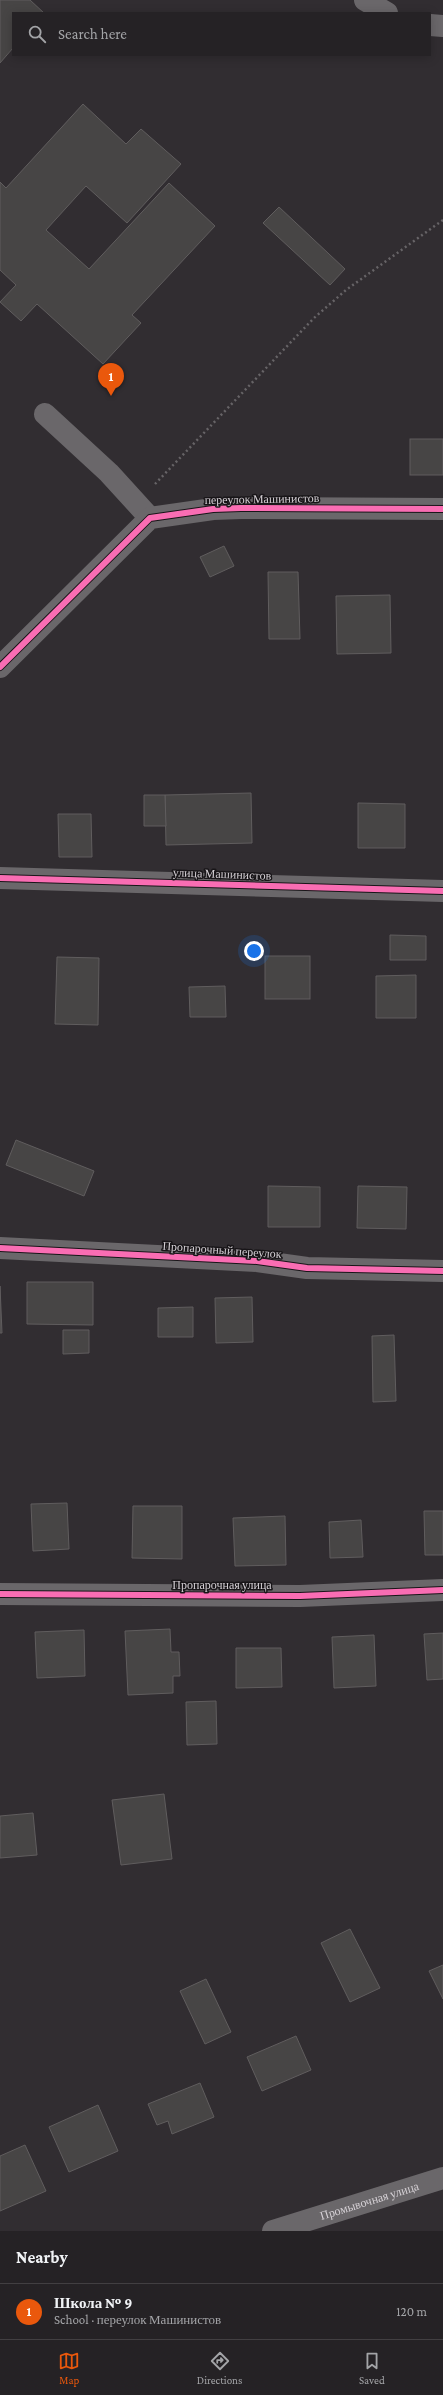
<!DOCTYPE html>
<meta charset="utf-8">
<style>
:root{--surface:#252225;--page:#2d2a2d;--text:#f1f3f6;--muted:#a3a4a7;--line:#423f42;--accent:#ea580c}
body{margin:0;font-family:"Crimson Pro",serif;background:var(--page);color:var(--text)}
.you{position:absolute;left:254px;top:951px;width:14px;height:14px;margin:-10px;border:3px solid #fff;border-radius:50%;background:#1a73e8;box-shadow:0 0 0 6px #1a73e833}
.badge{display:grid;place-items:center;width:26px;height:26px;border-radius:50%;background:var(--accent);color:#fff;font-size:13px;font-weight:700}
.pin{position:absolute;translate:-50% -33px;filter:drop-shadow(0 1px 2px #0008)}
.pin::after{content:'';position:absolute;top:21px;width:14px;height:12px;background:inherit;clip-path:polygon(0 0,100% 0,50% 100%)}
.list{margin:0;padding:0;list-style:none}
h2{display:flex;justify-content:space-between;align-items:center;height:52px;margin:0;padding:0 16px;font-size:17px}
h2 small{font-size:13px;font-weight:400;color:var(--muted)}
.list li{display:grid;grid-template-columns:26px 1fr auto;gap:12px;align-items:center;box-sizing:border-box;height:56px;padding:0 16px;border-top:1px solid var(--line)}
.list b{display:block;font-size:15px;white-space:nowrap}
.list p{margin:0;font-size:13px;white-space:nowrap;color:var(--muted)}
.list em{font-size:13px;font-style:normal;color:var(--muted)}
.icon{flex:none;width:22px;height:22px;fill:none;stroke:currentColor;stroke-width:2;stroke-linecap:round;stroke-linejoin:round}
.map{position:relative;flex:none;width:443px;height:2231px;overflow:hidden}
.search{position:absolute;background:var(--surface);box-shadow:0 2px 10px #0003;left:12px;right:12px;top:12px;height:44px;display:flex;align-items:center;gap:10px;box-sizing:border-box;padding:0 14px;border-radius:0px;color:var(--muted);font-size:15px}
.sheet{height:108px;background:var(--surface)}
nav{display:flex;justify-content:space-around;align-items:center;box-sizing:border-box;height:56px;border-top:1px solid var(--line);background:var(--surface);font-size:11px;color:var(--muted)}
nav a{display:grid;justify-items:center;gap:2px}
nav .on{color:var(--accent)}
.map>svg:first-child{display:block}
.building{fill:#474545;stroke:#605d5e}
.lines{fill:none;stroke-linecap:round;stroke-linejoin:round}
.path{stroke:#676467;stroke-width:2.5;stroke-dasharray:2 3;stroke-linecap:butt}
.minor{stroke:#6a676a;stroke-width:22}
.cycleway-casing{stroke:#181518;stroke-width:8}
.cycleway{stroke:#f96db3;stroke-width:6}
.labels{text-anchor:middle;dominant-baseline:central;stroke-width:3;stroke-linejoin:round;paint-order:stroke}
.street-label{font-size:12px;fill:#d5d0d5;stroke:#181518}
</style>
<div class="map">
<svg width="443" height="2231" viewBox="0 0 443 2231">
<rect width="100%" height="100%" fill="#312d31"/>
<g class="building">
<path d="M0,0H30L44,13H13V48L0,63Z"/>
<path d="M83,104L126,144L141,129L181,164L127,223L86,186L46,230L89,269L169,183L215,226L132,315L141,323L103,364L37,304L21,321L0,302L16,285L0,270V182L6,188Z"/>
<path d="M279,207L345,269L330,285L263,223Z"/>
<rect x="410" y="439" width="33" height="36"/>
<path d="M224,546L234,566L210,577L200,557Z"/>
<path d="M268,572H298L300,639H269Z"/>
<path d="M390,595L391,653L337,654L336,596Z"/>
<path d="M251,793L252,843L166,845L165,795Z"/>
<path d="M144,795H165L166,826H144Z"/>
<path d="M358,803L405,804V848H358Z"/>
<path d="M58,814H91L92,857H59Z"/>
<path d="M390,935L426,936V960H390Z"/>
<rect x="265" y="956" width="45" height="43"/>
<path d="M57,957L99,958L98,1025L55,1024Z"/>
<path d="M416,975V1018H376V976Z"/>
<path d="M225,986L226,1017H190L189,987Z"/>
<path d="M16,1140L94,1171L84,1196L6,1165Z"/>
<path d="M268,1186L320,1187V1227H268Z"/>
<path d="M358,1186L407,1187L406,1229L357,1228Z"/>
<path d="M27,1282H93V1325L27,1324Z"/>
<path d="M0,1286L2,1333H0Z"/>
<path d="M252,1297L253,1342L216,1343L215,1298Z"/>
<path d="M193,1307V1337H158V1308Z"/>
<path d="M63,1330H89V1353L63,1354Z"/>
<path d="M394,1335L396,1401L373,1402L372,1336Z"/>
<path d="M67,1503L69,1549L33,1551L31,1504Z"/>
<path d="M133,1506H182V1559L132,1558Z"/>
<path d="M424,1511H443V1555H425Z"/>
<path d="M285,1516L286,1565L235,1566L233,1518Z"/>
<path d="M361,1520L363,1557L330,1558L329,1522Z"/>
<path d="M170,1629L171,1652H179L180,1676H173V1693L128,1695L125,1631Z"/>
<path d="M84,1630L85,1676L37,1678L35,1632Z"/>
<path d="M443,1633V1679L427,1680L424,1634Z"/>
<path d="M374,1635L376,1686L334,1688L332,1637Z"/>
<path d="M236,1648H281L282,1687L236,1688Z"/>
<path d="M216,1701L217,1744L187,1745L186,1702Z"/>
<path d="M164,1794L172,1859L121,1865L112,1800Z"/>
<path d="M33,1813L37,1855L0,1858V1816Z"/>
<path d="M350,1929L380,1988L350,2002L321,1943Z"/>
<path d="M443,1965V1999L429,1971Z"/>
<path d="M206,1979L231,2032L205,2044L180,1991Z"/>
<path d="M296,2036L311,2070L262,2091L247,2057Z"/>
<path d="M200,2083L214,2117L172,2134L168,2121L157,2125L148,2104Z"/>
<path d="M98,2105L118,2151L69,2172L49,2127Z"/>
<path d="M25,2145L46,2191L0,2211V2156Z"/>
</g>
<g class="lines">
<path class="path" d="M155,484L314,318L346,290L443,220"/>
<g class="minor">
<path d="M365,0L387,13"/>
<path d="M430,25L443,26"/>
<path d="M45,414L109,473L150,518"/>
<path d="M0,667L150,518L213,509L241,508L443,509"/>
<path d="M0,878L443,891"/>
<path d="M0,1248L257,1261L307,1268L443,1271"/>
<path d="M0,1594L300,1596L443,1590"/>
<path id="s1" d="M273,2231L443,2178"/>
</g>
<g class="cycleway-casing">
<g id="cycleway">
<path d="M0,667L150,518L213,509L241,508L443,509"/>
<path d="M0,878L443,891"/>
<path d="M0,1248L257,1261L307,1268L443,1271"/>
<path d="M0,1594L300,1596L443,1590"/>
</g>
</g>
<use href="#cycleway" class="cycleway"/>
</g>
<g class="labels">
<g class="street-label">
<text transform="translate(262 499) rotate(-1)">переулок Машинистов</text>
<text transform="translate(222 874) rotate(2)">улица Машинистов</text>
<text transform="translate(222 1250) rotate(4)">Пропарочный переулок</text>
<text x="222" y="1585">Пропарочная улица</text>
<text stroke="none"><textPath href="#s1" startOffset="101">Промывочная улица</textPath></text>
</g>
</g>
</svg>
<div class="you"></div>
<div class="pin badge" style="left:111px;top:396px">1</div>
<div class="search"><svg class="icon" aria-label="search" viewBox="0 0 24 24"><circle cx="10" cy="10" r="6"/><path d="M15 15l6 6"/></svg>Search here</div>
</div>
<section class="sheet">
<h2>Nearby<small></small></h2>
<ul class="list">
<li><span class="badge">1</span><div><b>Школа № 9</b><p>School · переулок Машинистов</p></div><em>120 m</em></li>
</ul>
</section>
<nav>
<a class="on"><svg class="icon" aria-label="map" viewBox="0 0 24 24"><path d="M3 6l6-2 6 2 6-2v14l-6 2-6-2-6 2zM9 4v14M15 6v14"/></svg>Map</a>
<a><svg class="icon" aria-label="directions" viewBox="0 0 24 24"><path d="M12 3l9 9-9 9-9-9zM9 14v-3h6M13 9l2 2-2 2"/></svg>Directions</a>
<a><svg class="icon" aria-label="saved" viewBox="0 0 24 24"><path d="M7 4h10v16l-5-4-5 4z"/></svg>Saved</a>
</nav>
